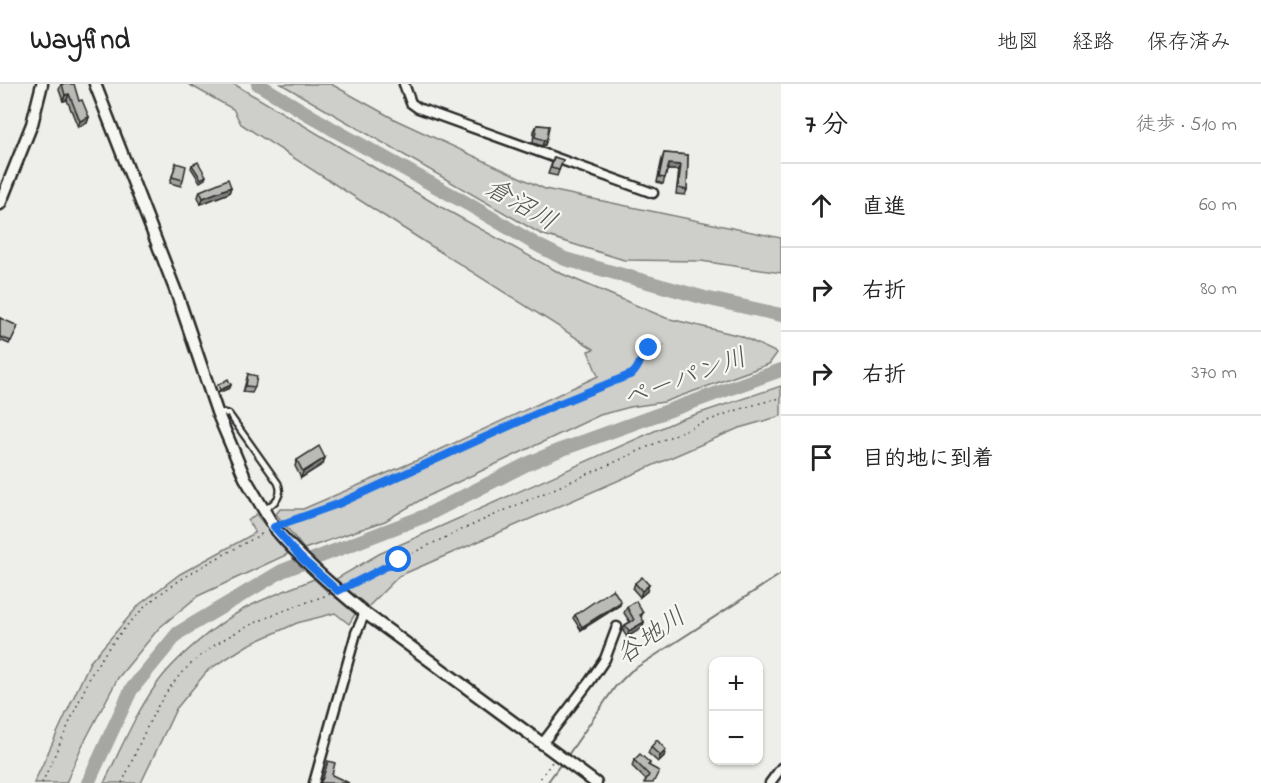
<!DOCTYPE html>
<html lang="ja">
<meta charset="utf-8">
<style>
:root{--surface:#fff;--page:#f6f6f6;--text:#222;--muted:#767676;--line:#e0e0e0}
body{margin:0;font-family:"Indie Flower","Klee One",sans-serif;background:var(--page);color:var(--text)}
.controls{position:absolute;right:18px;bottom:18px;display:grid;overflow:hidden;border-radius:12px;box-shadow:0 2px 4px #0004}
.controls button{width:54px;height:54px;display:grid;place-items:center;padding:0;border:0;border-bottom:2px solid var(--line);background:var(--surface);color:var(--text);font:30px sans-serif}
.stop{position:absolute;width:18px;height:18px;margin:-14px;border:4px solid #1a73e8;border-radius:50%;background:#fff}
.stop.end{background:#1a73e8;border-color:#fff;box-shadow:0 2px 6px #0008}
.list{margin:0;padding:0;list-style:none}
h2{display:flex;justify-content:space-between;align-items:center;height:78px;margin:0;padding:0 24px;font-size:26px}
h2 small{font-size:20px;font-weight:400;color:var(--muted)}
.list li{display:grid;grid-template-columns:39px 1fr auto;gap:18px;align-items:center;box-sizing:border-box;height:84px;padding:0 24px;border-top:2px solid var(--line)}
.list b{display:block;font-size:22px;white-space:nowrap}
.list em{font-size:20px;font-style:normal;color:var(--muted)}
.icon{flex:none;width:33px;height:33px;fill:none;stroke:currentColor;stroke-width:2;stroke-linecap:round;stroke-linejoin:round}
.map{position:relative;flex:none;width:781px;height:699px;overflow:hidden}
header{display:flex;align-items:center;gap:36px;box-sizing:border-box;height:84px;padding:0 30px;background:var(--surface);border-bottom:2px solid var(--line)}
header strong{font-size:28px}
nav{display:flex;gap:33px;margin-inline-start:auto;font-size:21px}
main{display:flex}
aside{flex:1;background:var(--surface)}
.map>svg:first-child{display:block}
.green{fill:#cececa;stroke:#7c7c7a;stroke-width:1.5}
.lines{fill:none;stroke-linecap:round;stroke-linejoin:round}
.stream{stroke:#757573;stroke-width:2}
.river{stroke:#a6a6a3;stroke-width:14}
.service-casing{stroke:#2b2b2b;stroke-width:9}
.minor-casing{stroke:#2b2b2b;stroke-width:13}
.tertiary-casing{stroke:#2b2b2b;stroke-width:15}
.path{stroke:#2b2b2b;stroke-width:1.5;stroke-dasharray:1.5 4.5;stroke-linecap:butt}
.service{stroke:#f6f6f2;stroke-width:4.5}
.minor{stroke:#f6f6f2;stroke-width:8}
.tertiary{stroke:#f6f6f2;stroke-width:10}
.wall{fill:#a0a09d;stroke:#2b2b2b;stroke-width:1.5}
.shaded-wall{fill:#828280;stroke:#2b2b2b;stroke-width:1.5}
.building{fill:#babab7;stroke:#2b2b2b;stroke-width:1.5}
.route{stroke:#1a73e8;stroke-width:8}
.labels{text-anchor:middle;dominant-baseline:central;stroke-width:4.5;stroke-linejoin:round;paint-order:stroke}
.water-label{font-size:26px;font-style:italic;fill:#565655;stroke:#f6f6f2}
</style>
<header>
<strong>Wayfind</strong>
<nav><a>地図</a><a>経路</a><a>保存済み</a></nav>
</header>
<main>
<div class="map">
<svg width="781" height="699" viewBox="0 0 781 699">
<rect width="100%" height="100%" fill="#eeeeea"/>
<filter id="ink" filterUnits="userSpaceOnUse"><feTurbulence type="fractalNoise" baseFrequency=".0167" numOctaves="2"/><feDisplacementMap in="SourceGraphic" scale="12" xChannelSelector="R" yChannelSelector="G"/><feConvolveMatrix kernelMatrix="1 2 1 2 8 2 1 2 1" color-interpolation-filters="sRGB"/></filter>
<g filter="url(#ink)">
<g class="green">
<path d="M188,0H234L432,118L560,189L666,234L741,252L777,269L769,280L664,318L630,323L600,331L424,414L385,437L304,465L276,430L280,425H303L420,375L598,292L588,267L594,265L417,153L241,40L233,25Z"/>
<path d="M281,0H331L396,36L545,105L781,154V189L701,177L624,176L541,150Z"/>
<path d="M781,302V332L739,344L399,492L368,523L336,495L379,470L679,336Z"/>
<path d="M256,430L288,470L198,512L159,544L118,594L81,664L66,699H34L90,578L140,520L180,490L255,449L248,437Z"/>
<path d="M314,495L328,508L357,527L349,540L335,529L297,539L248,561L208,586L176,625L141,699H104C120,667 135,630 156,601C173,576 214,542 242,526C264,514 290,505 314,495Z"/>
</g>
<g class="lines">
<g class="stream">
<path d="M568,671L615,603L631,587L781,490"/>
<path d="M547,699L560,681"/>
</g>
<g class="river">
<path d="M258,0L336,47L468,120L539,162L565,175L705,214L781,231"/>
<path d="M88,699L131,606L178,549L282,487L425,432L527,380L560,366L781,286"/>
</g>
<g class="service-casing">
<path id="service" d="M220,328L229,330L278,399C284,413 274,419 264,426"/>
</g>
<g class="minor-casing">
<g id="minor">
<path d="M404,0L411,19L418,24L653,109"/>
<path d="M542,660L590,597L605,575L617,543"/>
<path d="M314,699L356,549L365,529"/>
<path d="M770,699L781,684"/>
</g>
</g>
<g class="tertiary-casing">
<g id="tertiary">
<path d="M95,0L178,213L217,328L245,394L274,443"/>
<path d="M0,120L32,40L42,0"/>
<path d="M277,447C304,478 333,503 365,529L596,699"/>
</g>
</g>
<g class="path">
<path d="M283,440L338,420L558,320L632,290C651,275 631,266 668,261"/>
<path d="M348,502C428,459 512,423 595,387C656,360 716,328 781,314"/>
<path d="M42,699L91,591C105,567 125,541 146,522C180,491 225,471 265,448"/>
<path d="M122,699C136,670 147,638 164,612C201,554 268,532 330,510"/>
<path d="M537,699L552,678"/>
</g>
<use href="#service" class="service"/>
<use href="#minor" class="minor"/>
<use href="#tertiary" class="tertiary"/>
</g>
<g class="wall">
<path d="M61,0L79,17L89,33L87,39L78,43L67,16L63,17L59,6Z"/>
<path d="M537,41L549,42L545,61L542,62L533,59L534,47Z"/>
<path d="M664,69L688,71L687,106L685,111L676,110L679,86H667L663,100L657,98L662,75Z"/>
<path d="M554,73L563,76L557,92L548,90Z"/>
<path d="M176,79L183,96L181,102L170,99Z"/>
<path d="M192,81L206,92L205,95L200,98L191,84Z"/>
<path d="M231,103L229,109L201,120L198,113L200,107Z"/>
<path d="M0,234L17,245L9,260L0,256Z"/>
<path d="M248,290L255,303L252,309L243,308Z"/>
<path d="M297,376L323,380L301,394L295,382Z"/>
<path d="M635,499L647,507L640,513L633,505Z"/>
<path d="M620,521L581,546L573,534L575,531Z"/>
<path d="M627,523L643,529L641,533L644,538L642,544L627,553L623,547L625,541L630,538L624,529Z"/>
<path d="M651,663L664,672L658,678L648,669Z"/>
<path d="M634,676L650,679L649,682L659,687L646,696L632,682Z"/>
</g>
<g class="shaded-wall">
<path d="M69,10L67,16L63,17L65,11Z"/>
<path d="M89,33L87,39L78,43L80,37Z"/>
<path d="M547,55L545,61L542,62L544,56Z"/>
<path d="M669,80L681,81L679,86H667Z"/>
<path d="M231,103L229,109L201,120L203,114Z"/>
<path d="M231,301L230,304L218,309L220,306Z"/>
<path d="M325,374L323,380L301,394L303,388Z"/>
<path d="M649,501L647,507L640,513L642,507Z"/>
<path d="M621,518L620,521L581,546L582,543Z"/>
<path d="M644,538L642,544L627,553L629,547Z"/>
<path d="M666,666L664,672L658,678L660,672Z"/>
</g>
<g class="building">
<path d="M62,0H74L79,17L82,16L89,33L80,37L69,10L65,11Z"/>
<path d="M537,41L549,42L547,55L544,56L535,53Z"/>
<path d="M664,69L688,71L687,106L678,104L681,81L669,80L665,94L659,93Z"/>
<path d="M554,73L563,76L559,86L551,84Z"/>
<path d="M198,78L206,92L201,95L192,81Z"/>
<path d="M176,79L186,82L183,96L172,93Z"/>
<path d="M228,95L231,103L203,114L200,107Z"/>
<path d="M0,234L18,242L11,257L0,253Z"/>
<path d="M248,290L257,292L255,303L246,302Z"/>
<path d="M228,295L231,301L220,306L218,301Z"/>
<path d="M319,362L325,374L303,388L297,376Z"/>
<path d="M642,493L649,501L642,507L635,499Z"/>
<path d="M613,505L621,518L582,543L575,531Z"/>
<path d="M636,517L643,529L640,531L644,538L629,547L625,541L634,536L627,523Z"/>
<path d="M657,656L666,666L660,672L651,663Z"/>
<path d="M640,670L650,679L648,681L659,687L653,699H644L649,691L634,676Z"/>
<path d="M328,677L335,679L332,691L349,699H320L323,694Z"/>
</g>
</g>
<g class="lines" filter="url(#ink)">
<path class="route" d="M399,476L338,507L300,473L274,443L338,420L558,320L632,290C641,283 640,271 649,264"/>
</g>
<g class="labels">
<g class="water-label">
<text transform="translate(520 122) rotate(30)">倉沼川</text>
<text transform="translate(685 296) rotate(-20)">ペーパン川</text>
<text transform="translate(652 553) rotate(-35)">谷地川</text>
</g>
</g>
</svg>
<div class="controls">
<button>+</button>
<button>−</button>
</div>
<div class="stop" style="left:399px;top:476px"></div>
<div class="stop end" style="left:649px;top:264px"></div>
</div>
<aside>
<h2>7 分<small>徒歩 · 510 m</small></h2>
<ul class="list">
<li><svg class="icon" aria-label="ahead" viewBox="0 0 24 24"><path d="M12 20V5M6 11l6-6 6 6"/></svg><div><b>直進</b></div><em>60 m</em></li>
<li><svg class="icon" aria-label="right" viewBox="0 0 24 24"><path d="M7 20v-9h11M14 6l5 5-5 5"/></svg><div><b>右折</b></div><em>80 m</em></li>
<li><svg class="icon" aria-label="right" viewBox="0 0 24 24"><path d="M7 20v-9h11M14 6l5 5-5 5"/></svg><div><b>右折</b></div><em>370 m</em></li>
<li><svg class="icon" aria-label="arrive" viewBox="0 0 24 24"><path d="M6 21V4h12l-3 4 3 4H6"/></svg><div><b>目的地に到着</b></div></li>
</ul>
</aside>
</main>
